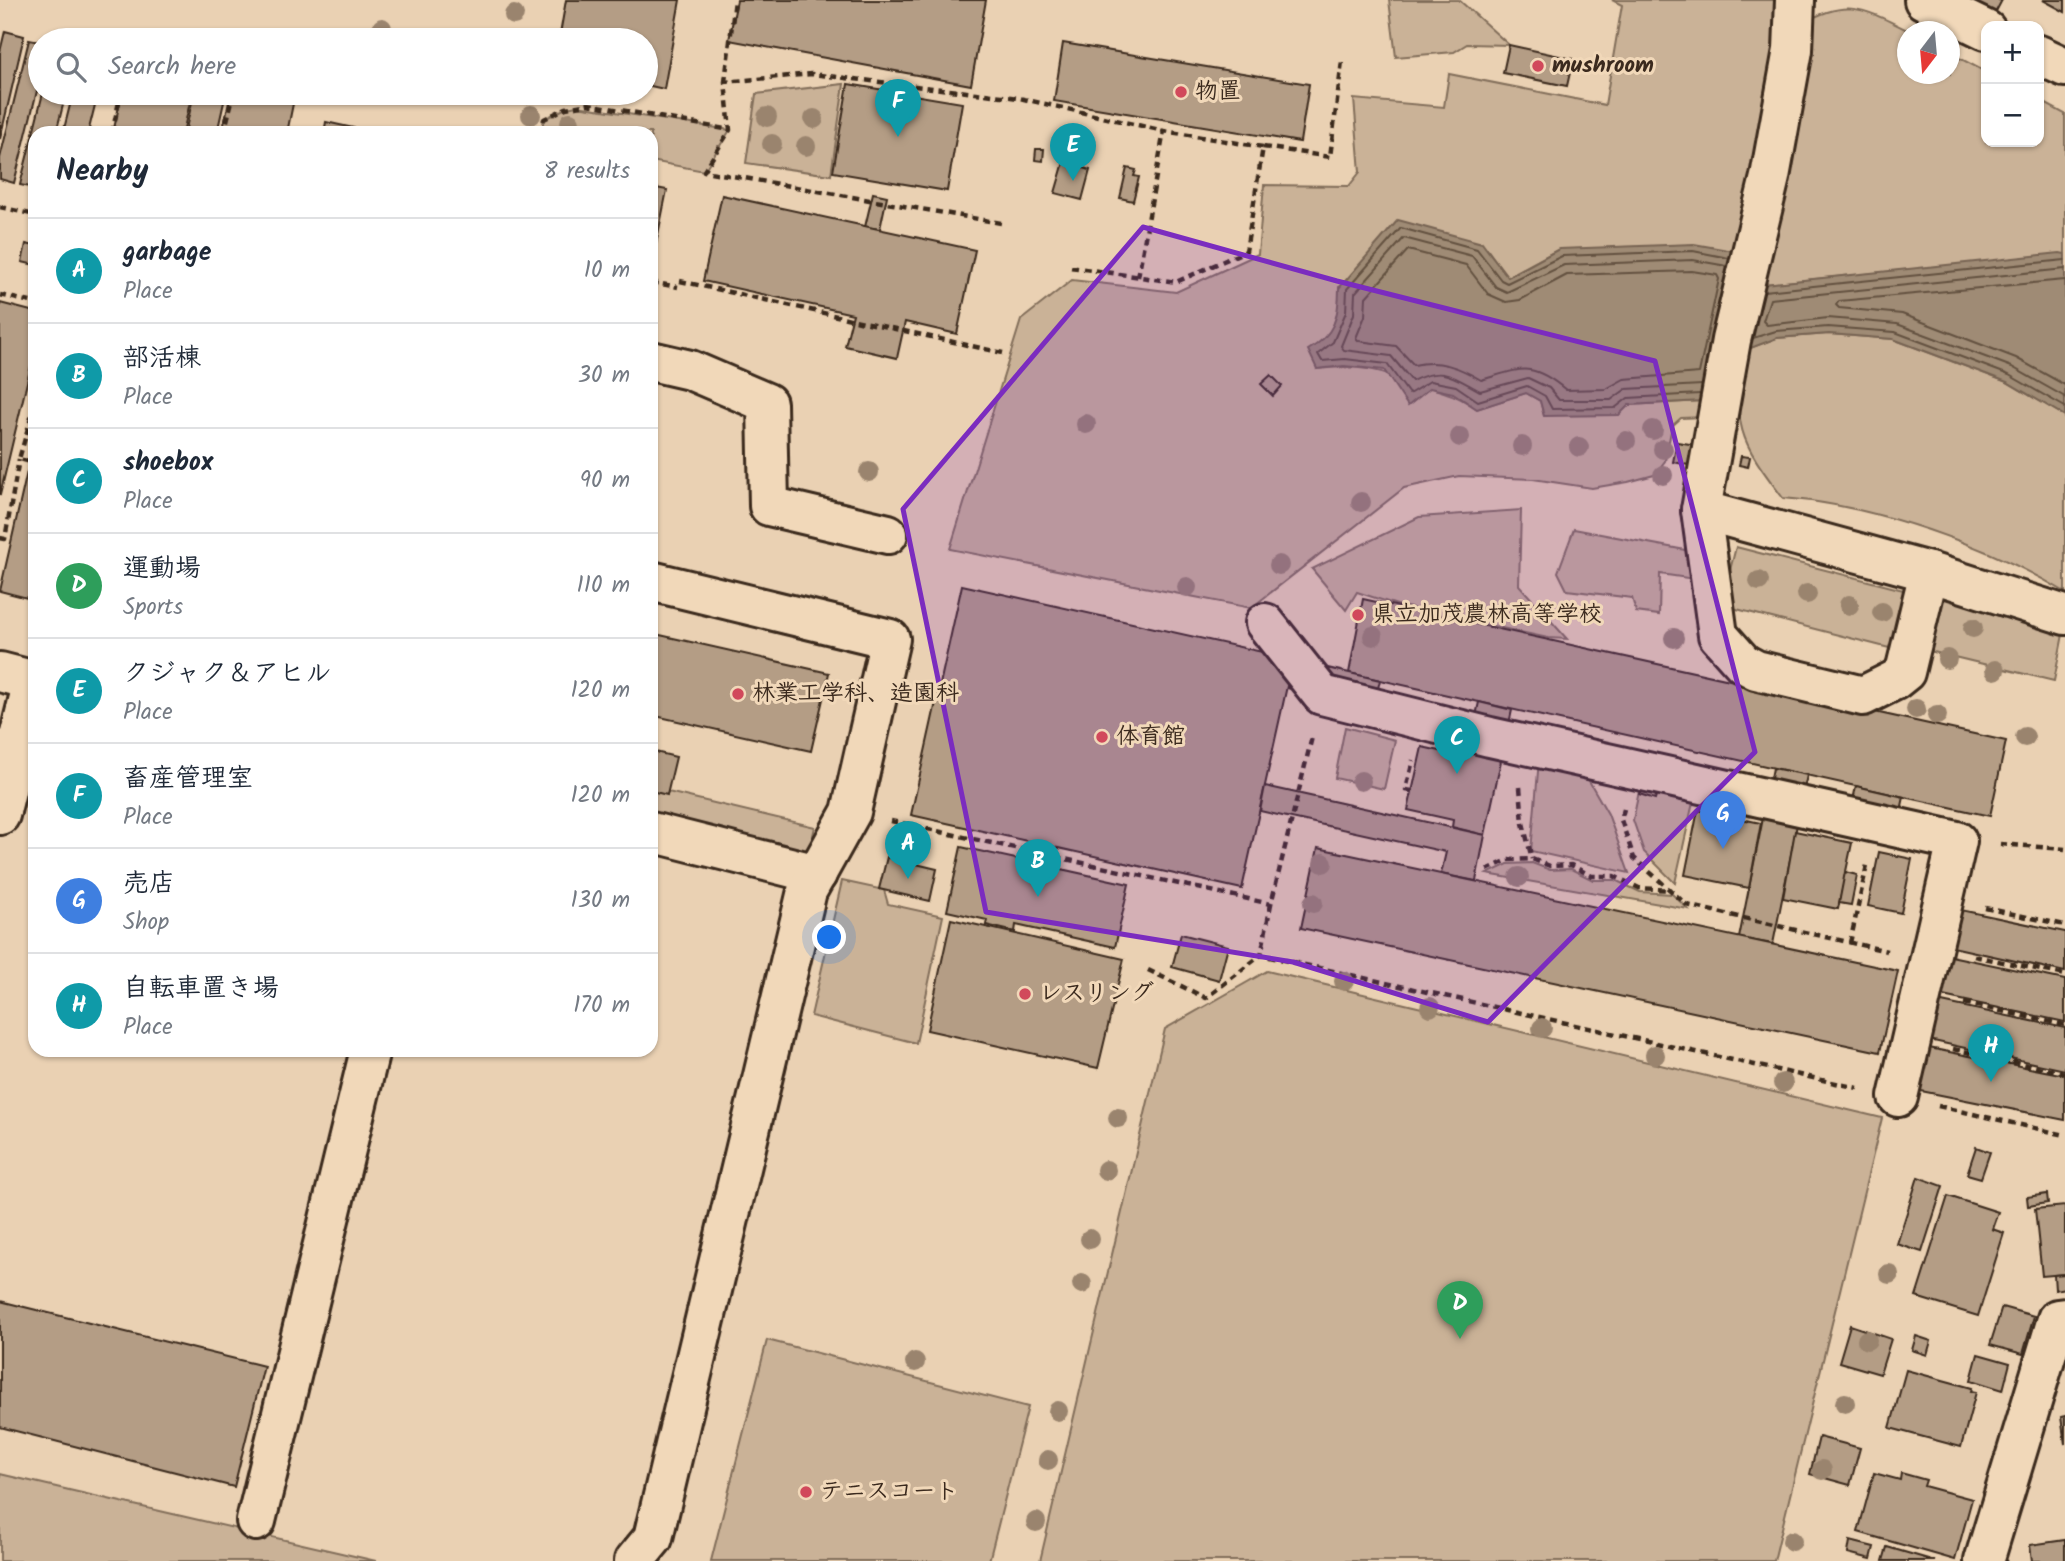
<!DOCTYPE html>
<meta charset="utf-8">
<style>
:root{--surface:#fff;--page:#f2f2f3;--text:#1f2937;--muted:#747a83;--line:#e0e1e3;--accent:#2563eb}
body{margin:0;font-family:Kalam,"Klee One",sans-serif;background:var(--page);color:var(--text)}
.controls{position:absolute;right:21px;top:21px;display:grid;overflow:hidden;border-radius:14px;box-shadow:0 2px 5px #0004}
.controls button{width:63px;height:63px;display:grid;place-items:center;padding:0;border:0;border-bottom:2px solid var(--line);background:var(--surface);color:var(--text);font:35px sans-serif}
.compass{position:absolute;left:1897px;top:21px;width:63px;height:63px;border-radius:50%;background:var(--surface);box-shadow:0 2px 5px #0004;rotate:196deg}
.you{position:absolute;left:830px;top:938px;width:24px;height:24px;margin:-18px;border:5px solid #fff;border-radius:50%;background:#1a73e8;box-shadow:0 0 0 10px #1a73e833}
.badge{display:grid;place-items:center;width:46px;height:46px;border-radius:50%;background:var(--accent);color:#fff;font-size:23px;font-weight:700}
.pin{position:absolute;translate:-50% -58px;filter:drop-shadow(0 2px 4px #0008)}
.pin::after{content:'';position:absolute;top:37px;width:24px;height:21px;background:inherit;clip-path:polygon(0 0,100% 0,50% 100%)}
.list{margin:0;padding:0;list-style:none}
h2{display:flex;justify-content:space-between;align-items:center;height:91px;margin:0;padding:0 28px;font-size:30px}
h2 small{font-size:23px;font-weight:400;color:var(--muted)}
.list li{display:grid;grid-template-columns:46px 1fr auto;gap:21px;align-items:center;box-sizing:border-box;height:105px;padding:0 28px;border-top:2px solid var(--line)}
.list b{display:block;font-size:26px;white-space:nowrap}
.list p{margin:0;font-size:23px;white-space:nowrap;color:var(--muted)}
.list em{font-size:23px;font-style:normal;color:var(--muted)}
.icon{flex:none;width:38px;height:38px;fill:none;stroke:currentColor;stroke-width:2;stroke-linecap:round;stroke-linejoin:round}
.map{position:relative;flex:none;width:2065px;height:1561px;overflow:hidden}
.search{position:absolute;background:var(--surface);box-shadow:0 2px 5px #0004;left:28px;top:28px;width:630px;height:77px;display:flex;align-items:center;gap:18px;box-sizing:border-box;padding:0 24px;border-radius:38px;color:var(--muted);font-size:26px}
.panel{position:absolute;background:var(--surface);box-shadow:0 2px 5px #0004;left:28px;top:126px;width:630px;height:931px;border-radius:21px}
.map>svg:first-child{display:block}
.green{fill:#cab297;stroke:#826e5a;stroke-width:2}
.water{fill:#9f8b74;stroke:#776452;stroke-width:2}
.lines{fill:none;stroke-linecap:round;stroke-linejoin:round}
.shore{stroke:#635140;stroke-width:2}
.building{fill:#b49d85;stroke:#3b2a1e;stroke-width:2}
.minor-casing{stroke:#3b2a1e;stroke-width:44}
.path{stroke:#3b2a1e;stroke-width:4.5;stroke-dasharray:7 5;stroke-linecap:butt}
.minor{stroke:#f1d8b9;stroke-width:38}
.tree{fill:#9a846e}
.marked{fill:#7b2cbf;fill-opacity:0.2;stroke:#7b2cbf;stroke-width:5;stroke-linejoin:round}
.poi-dot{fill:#d1495b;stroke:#f1d8b9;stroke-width:2.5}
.labels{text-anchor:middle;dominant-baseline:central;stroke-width:6;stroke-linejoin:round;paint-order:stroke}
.poi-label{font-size:23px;font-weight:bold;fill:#3b2a1e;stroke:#f1d8b9;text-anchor:start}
</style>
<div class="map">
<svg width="2065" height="1561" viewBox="0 0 2065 1561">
<rect width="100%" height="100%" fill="#ead1b3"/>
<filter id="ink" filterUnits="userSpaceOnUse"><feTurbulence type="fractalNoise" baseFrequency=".0143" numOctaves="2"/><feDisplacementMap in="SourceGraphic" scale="14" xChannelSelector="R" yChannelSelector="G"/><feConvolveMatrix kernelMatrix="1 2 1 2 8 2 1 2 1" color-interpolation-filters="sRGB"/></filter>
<g filter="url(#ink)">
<g class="green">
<path d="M1389,0H1459L1509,45L1467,44L1454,52L1396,57Z"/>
<path d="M1612,0H1794L1796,26C1846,0 1856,4 1909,31L1908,74H1950V53L1986,72V142H2039V100L2065,114V254L1755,285L1751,254L1559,249L1507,277L1482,242L1339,287V310L1317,369C1365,363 1384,372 1428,387C1450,394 1457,395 1477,409L1526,393L1540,401L1544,416L1629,405L1721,400L1704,417L1681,418L1672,426L1665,461L1654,475L1628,482L1592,488L1533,479L1459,476L1404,488L1251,608L950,549L1021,320L1072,280L1176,292L1258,254L1264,185L1349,186L1360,172L1354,99L1444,107L1449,74L1605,105L1622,5Z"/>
<path d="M844,84L831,175L746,163L756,94Z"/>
<path d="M577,106L730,130L704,171L651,161V133H541L544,119L566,108Z"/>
<path d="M1829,334L1893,339L2007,382L2065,416V592C1988,545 1872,505 1783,498C1736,436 1736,429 1740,352L1776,338Z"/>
<path d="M1521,510L1519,585L1567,639L1548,638L1397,605L1357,592L1346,610L1312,569L1419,517Z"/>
<path d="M1574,529L1685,550L1699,564L1694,579L1660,574L1659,615L1636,612L1632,598L1567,590L1558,572Z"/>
<path d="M1736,547L1911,592L1897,650L1721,605Z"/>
<path d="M1935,592L2065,624L2054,681L1921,649Z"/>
<path d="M1345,727L1395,740L1384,789L1335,778Z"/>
<path d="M1539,760L1584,772L1608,814L1629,873L1531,851Z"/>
<path d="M1642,777L1696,789L1675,883L1644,852L1633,820Z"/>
<path d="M651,788L815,827L809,852L651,814Z"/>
<path d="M1532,863L1550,870L1571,869L1593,880H1615L1640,892L1672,894L1688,909L1487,874L1508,864Z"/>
<path d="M842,881L884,890L888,904L943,916L916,1043L811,1016Z"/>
<path d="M1267,971L1882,1118L1774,1561H1040L1165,1029Z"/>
<path d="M767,1340L1028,1407L989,1561H711Z"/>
<path d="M0,1474L376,1561H0Z"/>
</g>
<g class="water">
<path d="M1398,220L1482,243L1508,277L1559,249L1694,244L1751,254L1721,400L1629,405L1619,415L1544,416L1540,401L1526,393L1477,409L1453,393L1430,388L1408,406L1384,370L1344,366L1317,369L1308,350C1334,335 1339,318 1339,288Z"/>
<path d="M2060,253L2065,254V416L2007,382L1893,339L1829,334L1777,338L1740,352L1755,285Z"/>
</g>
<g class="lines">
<g class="shore">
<path d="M1408,250L1466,265L1488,294L1506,302L1520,300L1567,275L1692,271L1717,275L1719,279L1699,373L1624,379L1606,389L1566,390C1531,361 1523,368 1481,380C1459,367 1439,359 1414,365L1396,346L1359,341L1356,338L1365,316L1366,297Z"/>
<path d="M2065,269L1770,299L1763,321L1767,325L1828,318L1897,324L2012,367L2065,397"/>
<path d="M2065,280L1839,301L1836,305L1839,308L1902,314L2016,358L2065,385"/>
<path d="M1764,291L2065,260"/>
<path d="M1753,338L1776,331L1828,327L1895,332L2009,375L2065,407"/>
<path d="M1702,385L1626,389L1611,400H1559L1549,388L1528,378L1480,391C1452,376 1443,366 1412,381L1391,356L1344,350L1341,346L1354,314L1355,293L1404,238L1472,256L1496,287L1507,292L1564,265L1693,260L1727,266"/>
<path d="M1700,394L1628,398L1615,408L1552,409L1545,396L1527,386L1478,401L1456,386L1430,381L1409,394L1387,364L1345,359L1322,361L1318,354L1333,342L1346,312L1347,289L1401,228L1477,249L1501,280L1507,283L1562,256L1693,251L1729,258"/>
</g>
</g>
<g class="building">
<path d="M566,0H680L664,89L646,85V40H559Z"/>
<path d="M737,0H986L971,85L729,40Z"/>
<path d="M1962,0H2002L1991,21Z"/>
<path d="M2043,0H2065V12Z"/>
<path d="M5,31L24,36L0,139V52Z"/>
<path d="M29,40L40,42V79L14,183L0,179V158Z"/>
<path d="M1063,43L1309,84L1300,142L1054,101Z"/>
<path d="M1509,45L1573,59L1567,86L1503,73Z"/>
<path d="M848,84L962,103L947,191L833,172Z"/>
<path d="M43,93H66L56,133H35V188L20,185Z"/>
<path d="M73,93H98L88,133H63Z"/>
<path d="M122,93H192L183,133H113Z"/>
<path d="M194,93H226L217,133H185Z"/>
<path d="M231,93L295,94L287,133H222Z"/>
<path d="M326,122L376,133H324Z"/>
<path d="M1036,149H1044L1043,161L1035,160Z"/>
<path d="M1064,162L1090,170L1082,200L1055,193Z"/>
<path d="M1127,168L1136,170L1134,176L1139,177L1133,201L1120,198Z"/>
<path d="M651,187L667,190L651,269Z"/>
<path d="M873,193L887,196L880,229L865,227Z"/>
<path d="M722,195L975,250L957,334L905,322L897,358L845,346L853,314L703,281Z"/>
<path d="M26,244L35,246V265L22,262Z"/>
<path d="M0,303L35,312V349L0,495Z"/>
<path d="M1271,375L1282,386L1273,396L1261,384Z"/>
<path d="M35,429V450L30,449Z"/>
<path d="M1677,442L1703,446L1699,467L1673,462Z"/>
<path d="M1741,456L1750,457L1748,467L1739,465Z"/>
<path d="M27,472L35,474V600L0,591Z"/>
<path d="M962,585L1293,659L1242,889L911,815Z"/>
<path d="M1363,599L2006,741L1990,816L1349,673Z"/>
<path d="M651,633L829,673L811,751L651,715Z"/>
<path d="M1293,660L1380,680L1373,709L1287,688Z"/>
<path d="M1479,702L1512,710L1485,835L1452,827L1453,820L1408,810L1422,747L1467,757Z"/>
<path d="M651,751L676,757L667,795L651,791Z"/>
<path d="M1773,768L1807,775L1773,944L1739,938Z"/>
<path d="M1643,779L1660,783L1655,799L1639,794Z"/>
<path d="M1265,786L1485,835L1476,881L1441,874L1446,852L1260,811Z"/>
<path d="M1856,786L1904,797L1900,815L1852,805Z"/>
<path d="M1698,810L1761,823L1749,888L1685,875Z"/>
<path d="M1795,831L1852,843L1838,909L1783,898Z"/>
<path d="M961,847L1129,884L1115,947L1016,925L1015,932L986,925L987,920L947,911Z"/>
<path d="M1318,848L1898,971L1880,1052L1301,928Z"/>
<path d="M1879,852L1912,859L1901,913L1868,906Z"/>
<path d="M887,857L937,869L930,901L879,889Z"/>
<path d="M1845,872L1857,875L1851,905L1839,903Z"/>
<path d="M1956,909L2065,932V972L1948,946Z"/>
<path d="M951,919L1124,959L1098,1068L927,1030Z"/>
<path d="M1181,934L1228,946L1219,980L1172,967Z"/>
<path d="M1946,955L2065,980V1022L1938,995Z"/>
<path d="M1937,1001L2065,1028V1070L1929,1040Z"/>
<path d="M1924,1047L2065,1075V1120L1916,1090Z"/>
<path d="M1976,1147L1990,1152L1981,1178L1967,1174Z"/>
<path d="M1918,1177L1943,1186L1922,1252L1897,1244Z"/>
<path d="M2047,1194L2048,1203L2028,1206L2027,1197Z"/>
<path d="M1948,1196L1998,1212L1992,1229L2004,1233L1978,1316L1916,1297Z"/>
<path d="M2065,1206V1274L2042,1276L2035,1209Z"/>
<path d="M2065,1274V1288L2055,1290L2054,1275Z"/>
<path d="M0,1301L264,1366L234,1487L0,1427Z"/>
<path d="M2002,1307L2034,1316L2023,1354L1990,1345Z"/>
<path d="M1850,1325L1891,1339L1880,1374L1839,1362Z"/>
<path d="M1916,1336L1931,1341L1927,1355L1912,1350Z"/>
<path d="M1978,1354L2010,1363L2003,1390L1971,1380Z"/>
<path d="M1906,1370L1972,1388L1971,1391L1976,1392L1961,1447L1890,1428Z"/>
<path d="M2065,1416V1444L2061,1417Z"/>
<path d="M1819,1437L1860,1448L1850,1485L1810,1474Z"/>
<path d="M1874,1473L1900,1480L1901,1473L1926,1480L1924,1486L1972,1499L1955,1560L1858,1532Z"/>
<path d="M2065,1540V1561H2032L2030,1545Z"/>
<path d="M1850,1541L1874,1547L1871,1559L1848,1553Z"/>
<path d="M1887,1547L1935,1561H1883Z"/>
</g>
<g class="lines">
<g class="minor-casing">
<g id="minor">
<path d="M1795,0L1793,50L1770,177L1731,340L1701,510L1718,635L1743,663L1756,670L1863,696L1895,680L1905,672L1929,572"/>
<path d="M1924,0L1986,30"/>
<path d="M2039,55L2065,67"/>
<path d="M651,361L690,370L767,403L769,506L888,534"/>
<path d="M1701,510L1929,572L2065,615"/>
<path d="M1265,623L1322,695L1490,737L1957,841L1898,1097"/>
<path d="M0,672L35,681"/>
<path d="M0,815L33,681"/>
<path d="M651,832L817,874"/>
<path d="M256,1521L370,1050"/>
<path d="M634,1561L653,1538L807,891L851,812L890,639L651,581"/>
<path d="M1984,1561L2057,1319L2065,1318"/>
</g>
</g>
<g class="path">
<path d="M725,82L735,0"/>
<path d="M112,133L121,93"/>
<path d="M224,133L234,93"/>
<path d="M541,133L544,119L566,108L588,104L730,130"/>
<path d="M1263,147L1330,157L1342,61"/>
<path d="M0,207L35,215"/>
<path d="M1001,223L704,171L730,130L725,82L811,74L1019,98L1164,131L1263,147L1246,251L1176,282L1070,267"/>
<path d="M1138,277L1164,131"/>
<path d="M680,281L1003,353"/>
<path d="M651,282L678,287"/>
<path d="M0,295L35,303"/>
<path d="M35,404L19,459L35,463"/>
<path d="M0,538L5,539L19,459"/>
<path d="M1520,787L1523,823L1532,859"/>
<path d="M1412,791L1406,790L1413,760"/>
<path d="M1624,809L1621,820L1634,858L1687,905L1887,951"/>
<path d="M891,821L1271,904L1312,737"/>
<path d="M2000,844L2065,849"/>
<path d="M1487,870L1508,860L1532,859L1550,866L1571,865L1592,876H1614L1639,888L1671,890"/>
<path d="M1271,904L1261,955L1858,1088"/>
<path d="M1985,908L2065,925"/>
<path d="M1850,943L1867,865"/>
<path d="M1974,956L2065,975"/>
<path d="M1148,970L1206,998L1261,955"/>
<path d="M1964,1003L2065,1025"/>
<path d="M1953,1049L2065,1073"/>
<path d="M1938,1106L2065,1135"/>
</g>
<use href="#minor" class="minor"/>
</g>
<g class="tree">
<circle cx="514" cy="15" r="10"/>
<circle cx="382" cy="28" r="10"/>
<circle cx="531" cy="115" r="10"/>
<circle cx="767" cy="117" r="10"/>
<circle cx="814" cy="119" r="10"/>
<circle cx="570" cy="122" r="10"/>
<circle cx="772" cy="144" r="10"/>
<circle cx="806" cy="146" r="10"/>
<circle cx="1086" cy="424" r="10"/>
<circle cx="1653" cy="430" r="10"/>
<circle cx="1460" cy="437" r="10"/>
<circle cx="1626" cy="441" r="10"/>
<circle cx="1522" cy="446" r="10"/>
<circle cx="1579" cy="447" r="10"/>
<circle cx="1663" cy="449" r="10"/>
<circle cx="869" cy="472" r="10"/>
<circle cx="1663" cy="475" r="10"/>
<circle cx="1361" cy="502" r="10"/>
<circle cx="1279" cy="565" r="10"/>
<circle cx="1759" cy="581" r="10"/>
<circle cx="1187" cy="587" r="10"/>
<circle cx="1807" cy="594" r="10"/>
<circle cx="1849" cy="605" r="10"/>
<circle cx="1882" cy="612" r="10"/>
<circle cx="1973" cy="628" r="10"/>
<circle cx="1373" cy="636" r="10"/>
<circle cx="1674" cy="638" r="10"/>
<circle cx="1947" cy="659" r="10"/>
<circle cx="1995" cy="670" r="10"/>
<circle cx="1916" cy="709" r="10"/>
<circle cx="1937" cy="715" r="10"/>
<circle cx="2025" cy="737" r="10"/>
<circle cx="1361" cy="781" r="10"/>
<circle cx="1323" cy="863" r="10"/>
<circle cx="1519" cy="877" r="10"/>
<circle cx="1313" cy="903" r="10"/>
<circle cx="1344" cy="981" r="10"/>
<circle cx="1430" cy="1007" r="10"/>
<circle cx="1542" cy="1028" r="10"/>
<circle cx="1655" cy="1055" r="10"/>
<circle cx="1783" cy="1083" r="10"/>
<circle cx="1118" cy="1118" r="10"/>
<circle cx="1106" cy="1170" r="10"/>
<circle cx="1090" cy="1239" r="10"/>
<circle cx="1889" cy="1274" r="10"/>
<circle cx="1082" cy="1284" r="10"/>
<circle cx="1867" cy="1340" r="10"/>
<circle cx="915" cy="1362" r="10"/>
<circle cx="1845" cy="1403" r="10"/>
<circle cx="1058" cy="1411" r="10"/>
<circle cx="1048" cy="1460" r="10"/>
<circle cx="1822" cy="1470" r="10"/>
<circle cx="1036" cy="1522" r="10"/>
<circle cx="1792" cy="1541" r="10"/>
</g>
</g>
<path class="marked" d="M1143,227L1337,281L1655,361L1755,752L1488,1022L1293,962L986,912L903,509Z"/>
<g class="poi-dot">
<circle cx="1538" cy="66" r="7"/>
<circle cx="1181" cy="92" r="7"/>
<circle cx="1358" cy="615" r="7"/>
<circle cx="738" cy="694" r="7"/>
<circle cx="1102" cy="737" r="7"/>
<circle cx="1025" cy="994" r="7"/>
<circle cx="806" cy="1492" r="7"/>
</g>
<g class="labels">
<g class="poi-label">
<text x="1552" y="66">mushroom</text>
<text x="1195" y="92">物置</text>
<text x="1372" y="615">県立加茂農林高等学校</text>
<text x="752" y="694">林業工学科、造園科</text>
<text x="1116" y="737">体育館</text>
<text x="1039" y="994">レスリング</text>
<text x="820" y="1492">テニスコート</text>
</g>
</g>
</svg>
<div class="controls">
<button>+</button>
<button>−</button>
</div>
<svg class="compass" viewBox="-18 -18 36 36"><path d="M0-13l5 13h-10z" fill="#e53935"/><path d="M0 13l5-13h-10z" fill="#747a83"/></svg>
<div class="you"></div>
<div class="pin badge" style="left:908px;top:879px;background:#0f9aa8">A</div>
<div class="pin badge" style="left:1038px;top:897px;background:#0f9aa8">B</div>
<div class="pin badge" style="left:1457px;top:774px;background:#0f9aa8">C</div>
<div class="pin badge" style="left:1460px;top:1339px;background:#2e9e5b">D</div>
<div class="pin badge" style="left:1073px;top:181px;background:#0f9aa8">E</div>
<div class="pin badge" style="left:898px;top:137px;background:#0f9aa8">F</div>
<div class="pin badge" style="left:1723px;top:849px;background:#3f7fe0">G</div>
<div class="pin badge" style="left:1991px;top:1082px;background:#0f9aa8">H</div>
<div class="search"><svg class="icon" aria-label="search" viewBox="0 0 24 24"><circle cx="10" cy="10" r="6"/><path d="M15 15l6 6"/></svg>Search here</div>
<section class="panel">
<h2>Nearby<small>8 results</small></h2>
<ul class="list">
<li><span class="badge" style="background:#0f9aa8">A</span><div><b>garbage</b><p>Place</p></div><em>10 m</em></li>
<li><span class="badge" style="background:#0f9aa8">B</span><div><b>部活棟</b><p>Place</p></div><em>30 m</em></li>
<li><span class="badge" style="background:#0f9aa8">C</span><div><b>shoebox</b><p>Place</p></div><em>90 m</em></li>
<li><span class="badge" style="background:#2e9e5b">D</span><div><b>運動場</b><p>Sports</p></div><em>110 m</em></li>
<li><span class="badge" style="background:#0f9aa8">E</span><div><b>クジャク＆アヒル</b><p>Place</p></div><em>120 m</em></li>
<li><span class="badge" style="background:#0f9aa8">F</span><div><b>畜産管理室</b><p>Place</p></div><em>120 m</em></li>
<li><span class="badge" style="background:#3f7fe0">G</span><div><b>売店</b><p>Shop</p></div><em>130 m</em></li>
<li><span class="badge" style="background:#0f9aa8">H</span><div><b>自転車置き場</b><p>Place</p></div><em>170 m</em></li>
</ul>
</section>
</div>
